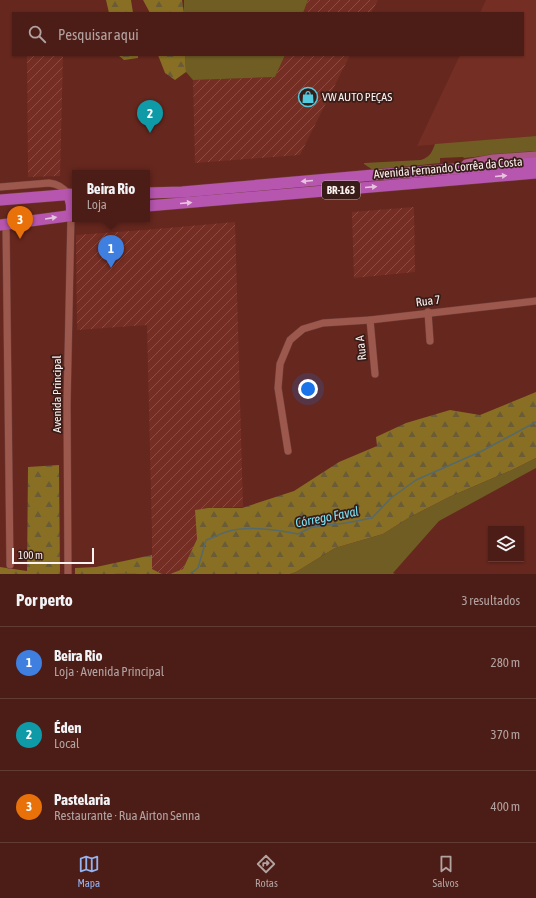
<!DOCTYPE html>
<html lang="pt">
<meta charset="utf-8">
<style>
:root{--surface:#4c1d16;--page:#53261f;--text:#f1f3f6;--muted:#b2a2a1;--line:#633b35;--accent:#95b2f1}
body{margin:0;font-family:"Asap Condensed",sans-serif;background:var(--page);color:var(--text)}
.controls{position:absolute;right:12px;bottom:12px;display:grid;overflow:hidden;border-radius:0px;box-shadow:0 1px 3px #0004}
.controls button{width:36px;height:36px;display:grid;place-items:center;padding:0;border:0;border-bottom:1px solid var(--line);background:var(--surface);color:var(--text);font:20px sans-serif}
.scale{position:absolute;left:12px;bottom:10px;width:82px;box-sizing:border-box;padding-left:4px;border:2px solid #fbf2f1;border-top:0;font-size:11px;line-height:14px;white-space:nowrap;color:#fbf2f1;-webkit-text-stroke:3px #381c17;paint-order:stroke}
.you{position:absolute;left:308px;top:389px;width:14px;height:14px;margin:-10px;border:3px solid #fff;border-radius:50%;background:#1a73e8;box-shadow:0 0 0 6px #1a73e833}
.badge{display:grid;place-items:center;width:26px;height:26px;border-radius:50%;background:var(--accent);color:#fff;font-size:13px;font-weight:700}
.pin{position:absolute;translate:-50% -33px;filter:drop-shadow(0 1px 2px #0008)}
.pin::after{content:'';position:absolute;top:21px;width:14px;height:12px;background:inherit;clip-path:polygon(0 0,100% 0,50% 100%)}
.popup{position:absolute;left:72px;top:170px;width:78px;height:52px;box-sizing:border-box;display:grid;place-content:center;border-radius:0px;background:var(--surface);filter:drop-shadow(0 1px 3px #0005);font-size:13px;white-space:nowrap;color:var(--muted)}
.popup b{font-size:15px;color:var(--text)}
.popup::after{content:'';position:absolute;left:50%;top:100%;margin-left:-8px;border:8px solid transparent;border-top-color:var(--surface)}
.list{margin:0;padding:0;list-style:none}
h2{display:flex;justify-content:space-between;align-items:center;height:52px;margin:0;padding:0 16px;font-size:17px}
h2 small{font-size:13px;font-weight:400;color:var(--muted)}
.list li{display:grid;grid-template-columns:26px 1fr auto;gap:12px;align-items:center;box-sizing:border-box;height:72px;padding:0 16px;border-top:1px solid var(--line)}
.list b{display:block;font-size:15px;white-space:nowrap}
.list p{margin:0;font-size:13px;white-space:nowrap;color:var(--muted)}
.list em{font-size:13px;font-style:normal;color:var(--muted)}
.icon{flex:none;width:22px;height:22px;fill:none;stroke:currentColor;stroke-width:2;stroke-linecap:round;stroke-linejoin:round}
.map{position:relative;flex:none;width:536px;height:574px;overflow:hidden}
.search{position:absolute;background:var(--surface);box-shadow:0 1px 3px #0004;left:12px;right:12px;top:12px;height:44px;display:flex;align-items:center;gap:10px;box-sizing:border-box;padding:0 14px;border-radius:0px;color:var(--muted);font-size:15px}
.sheet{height:268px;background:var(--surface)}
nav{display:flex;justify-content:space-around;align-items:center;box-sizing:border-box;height:56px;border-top:1px solid var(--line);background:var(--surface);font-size:11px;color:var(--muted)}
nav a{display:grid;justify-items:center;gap:2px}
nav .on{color:var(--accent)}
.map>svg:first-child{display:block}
.built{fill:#752e23}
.industrial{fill:url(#industrial-furrows)}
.grass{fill:#705d24}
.forest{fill:url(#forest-firs)}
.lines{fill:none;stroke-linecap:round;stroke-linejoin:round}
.stream{stroke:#556a6d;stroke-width:1.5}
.minor-casing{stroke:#6f3d39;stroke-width:8}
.major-casing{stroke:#6f3d39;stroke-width:10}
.highway-casing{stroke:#6f3d39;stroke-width:12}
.minor{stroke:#9c584c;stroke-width:7}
.major{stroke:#ac5787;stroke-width:9}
.highway{stroke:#b756af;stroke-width:11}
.oneway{fill:#e7c3dd}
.labels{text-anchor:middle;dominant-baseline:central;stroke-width:3.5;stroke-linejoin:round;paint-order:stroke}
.shield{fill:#381c17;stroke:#c0b2b0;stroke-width:1}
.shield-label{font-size:11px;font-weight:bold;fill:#fbf2f1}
.poi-label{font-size:12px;fill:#fbf2f1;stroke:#381c17;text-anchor:start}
.street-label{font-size:12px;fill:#fbf2f1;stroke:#381c17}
.water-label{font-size:13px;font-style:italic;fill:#7ae5f8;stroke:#381c17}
</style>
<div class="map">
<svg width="536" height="574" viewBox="0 0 536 574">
<defs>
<pattern id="industrial-furrows" width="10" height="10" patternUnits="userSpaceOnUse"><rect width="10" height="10" fill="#752e23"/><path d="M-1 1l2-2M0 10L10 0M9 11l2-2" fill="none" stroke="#8a4d43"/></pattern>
<pattern id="forest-firs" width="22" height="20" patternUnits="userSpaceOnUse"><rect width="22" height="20" fill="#886f23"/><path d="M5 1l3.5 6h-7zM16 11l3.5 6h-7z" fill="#6a5c36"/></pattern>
</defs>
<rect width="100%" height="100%" fill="#66271e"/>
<path class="built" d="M486,0H536V136L417,146L460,55H523V13H480Z"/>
<g class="industrial">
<path d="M308,0H378L371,13H303Z"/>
<path d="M27,55H63L60,176L28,177Z"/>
<path d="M285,55H350L300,155L195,163L193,80L275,77Z"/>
<path d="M414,207L415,272L354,278L352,212Z"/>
<path d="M235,222L243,507L208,508L196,510L197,539L183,569L170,574H162L152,569V534L147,325L77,330L76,235L145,230Z"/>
</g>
<g class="grass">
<path d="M184,0H308L303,13H184Z"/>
<path d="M185,55H285L275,77L193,80L186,72Z"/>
<path d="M536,136V151L464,158L463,157L440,158V163L373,170L364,164V163L421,160C430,157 432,152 435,144Z"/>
<path d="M536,458V468L439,521L393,573L395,574H290L296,572L335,548L383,534L410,517L449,497L512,470Z"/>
</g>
<g class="forest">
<path d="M106,0H131L133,13H109Z"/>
<path d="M143,0H182L184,13H150Z"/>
<path d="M118,55H138V58L124,60Z"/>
<path d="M158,55H185L186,72L175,80L165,73Z"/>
<path d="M536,392V458L512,470L449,497L410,517L383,534L335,548L296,572L290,574H170L183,569L197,539L195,510L208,508H242L294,491L339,462L377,446L376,437L406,423L450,410L480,415Z"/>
<path d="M59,465L60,574H0V567L27,571L28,467Z"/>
<path d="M152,555V569L162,574H75V568L96,567Z"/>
</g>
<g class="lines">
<g class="stream">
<path d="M116,574H136"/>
<path d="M190,574L198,568L206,540C213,538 219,534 226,532C246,525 278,530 298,534L312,527L346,523L372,518L391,498L416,480L482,451L536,422"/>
</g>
<g class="minor-casing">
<g id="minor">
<path d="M0,187L49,183C58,184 63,187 68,194"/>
<path d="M6,225L10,565"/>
<path d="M428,312L430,341"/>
<path d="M370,320L375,374"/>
<path d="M288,451L278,388L280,364L290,340L303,329L323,323L370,320L536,301"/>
<path d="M68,574L67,405L71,215"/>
</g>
</g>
<g class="major-casing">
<path id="major" d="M466,164L493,159L536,156"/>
</g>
<g class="highway-casing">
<g id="highway">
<path d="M147,193L182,192L374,175L536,163"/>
<path d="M68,194C72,202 72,207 71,215"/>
<path d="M0,200L75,194"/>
<path d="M147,206L536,173"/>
<path d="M0,225L75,215"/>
</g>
</g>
<use href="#minor" class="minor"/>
<use href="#major" class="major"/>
<use href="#highway" class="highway"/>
</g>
<defs><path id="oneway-solid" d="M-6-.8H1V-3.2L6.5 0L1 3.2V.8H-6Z"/></defs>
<g class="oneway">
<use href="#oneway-solid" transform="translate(501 176) rotate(-5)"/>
<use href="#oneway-solid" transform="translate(307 181) rotate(175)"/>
<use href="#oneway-solid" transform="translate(371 187) rotate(-5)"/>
<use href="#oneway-solid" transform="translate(186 203) rotate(-5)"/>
<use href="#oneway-solid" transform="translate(51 218) rotate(-9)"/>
</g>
<defs>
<g id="shop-ring" transform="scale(1)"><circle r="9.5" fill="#381c17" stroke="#54cade" stroke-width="1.5"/><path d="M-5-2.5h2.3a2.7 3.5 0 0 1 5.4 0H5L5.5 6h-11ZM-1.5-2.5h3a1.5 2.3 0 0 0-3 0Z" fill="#54cade"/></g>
</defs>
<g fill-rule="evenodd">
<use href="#shop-ring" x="308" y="97"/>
</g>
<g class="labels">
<rect class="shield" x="322" y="181" width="38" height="18" rx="3"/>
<g class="shield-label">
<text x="341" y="190">BR-163</text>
</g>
<g class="poi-label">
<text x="322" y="97">VW AUTO PEÇAS</text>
</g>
<g class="street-label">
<text transform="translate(448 168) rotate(-5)">Avenida Fernando Corrêa da Costa</text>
<text transform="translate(428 301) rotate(-7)">Rua 7</text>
<text transform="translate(361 348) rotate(-96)">Rua A</text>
<text transform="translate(57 394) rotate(-90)">Avenida Principal</text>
</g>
<g class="water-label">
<text transform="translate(327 517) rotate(-11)">Córrego Faval</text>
</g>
</g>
</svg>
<div class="controls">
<button><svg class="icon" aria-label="layers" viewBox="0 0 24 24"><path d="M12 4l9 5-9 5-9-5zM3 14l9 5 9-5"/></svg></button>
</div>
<div class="scale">100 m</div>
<div class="you"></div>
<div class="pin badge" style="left:111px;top:268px;background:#3f7fe0">1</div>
<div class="popup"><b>Beira Rio</b>Loja</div>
<div class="pin badge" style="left:150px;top:133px;background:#0f9aa8">2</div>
<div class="pin badge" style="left:20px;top:239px;background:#e8710a">3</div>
<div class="search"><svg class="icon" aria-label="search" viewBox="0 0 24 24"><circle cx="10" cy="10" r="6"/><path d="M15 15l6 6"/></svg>Pesquisar aqui</div>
</div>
<section class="sheet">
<h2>Por perto<small>3 resultados</small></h2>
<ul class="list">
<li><span class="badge" style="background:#3f7fe0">1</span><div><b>Beira Rio</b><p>Loja · Avenida Principal</p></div><em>280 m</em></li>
<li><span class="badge" style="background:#0f9aa8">2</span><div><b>Éden</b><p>Local</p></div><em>370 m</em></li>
<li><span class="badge" style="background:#e8710a">3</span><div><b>Pastelaria</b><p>Restaurante · Rua Airton Senna</p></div><em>400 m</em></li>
</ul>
</section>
<nav>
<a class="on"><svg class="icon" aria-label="map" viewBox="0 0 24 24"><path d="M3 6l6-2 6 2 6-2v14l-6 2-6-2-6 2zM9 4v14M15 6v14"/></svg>Mapa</a>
<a><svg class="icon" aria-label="directions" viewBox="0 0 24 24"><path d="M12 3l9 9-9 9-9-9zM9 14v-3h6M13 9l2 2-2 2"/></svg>Rotas</a>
<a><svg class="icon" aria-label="saved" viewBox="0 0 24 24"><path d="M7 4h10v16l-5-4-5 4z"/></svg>Salvos</a>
</nav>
